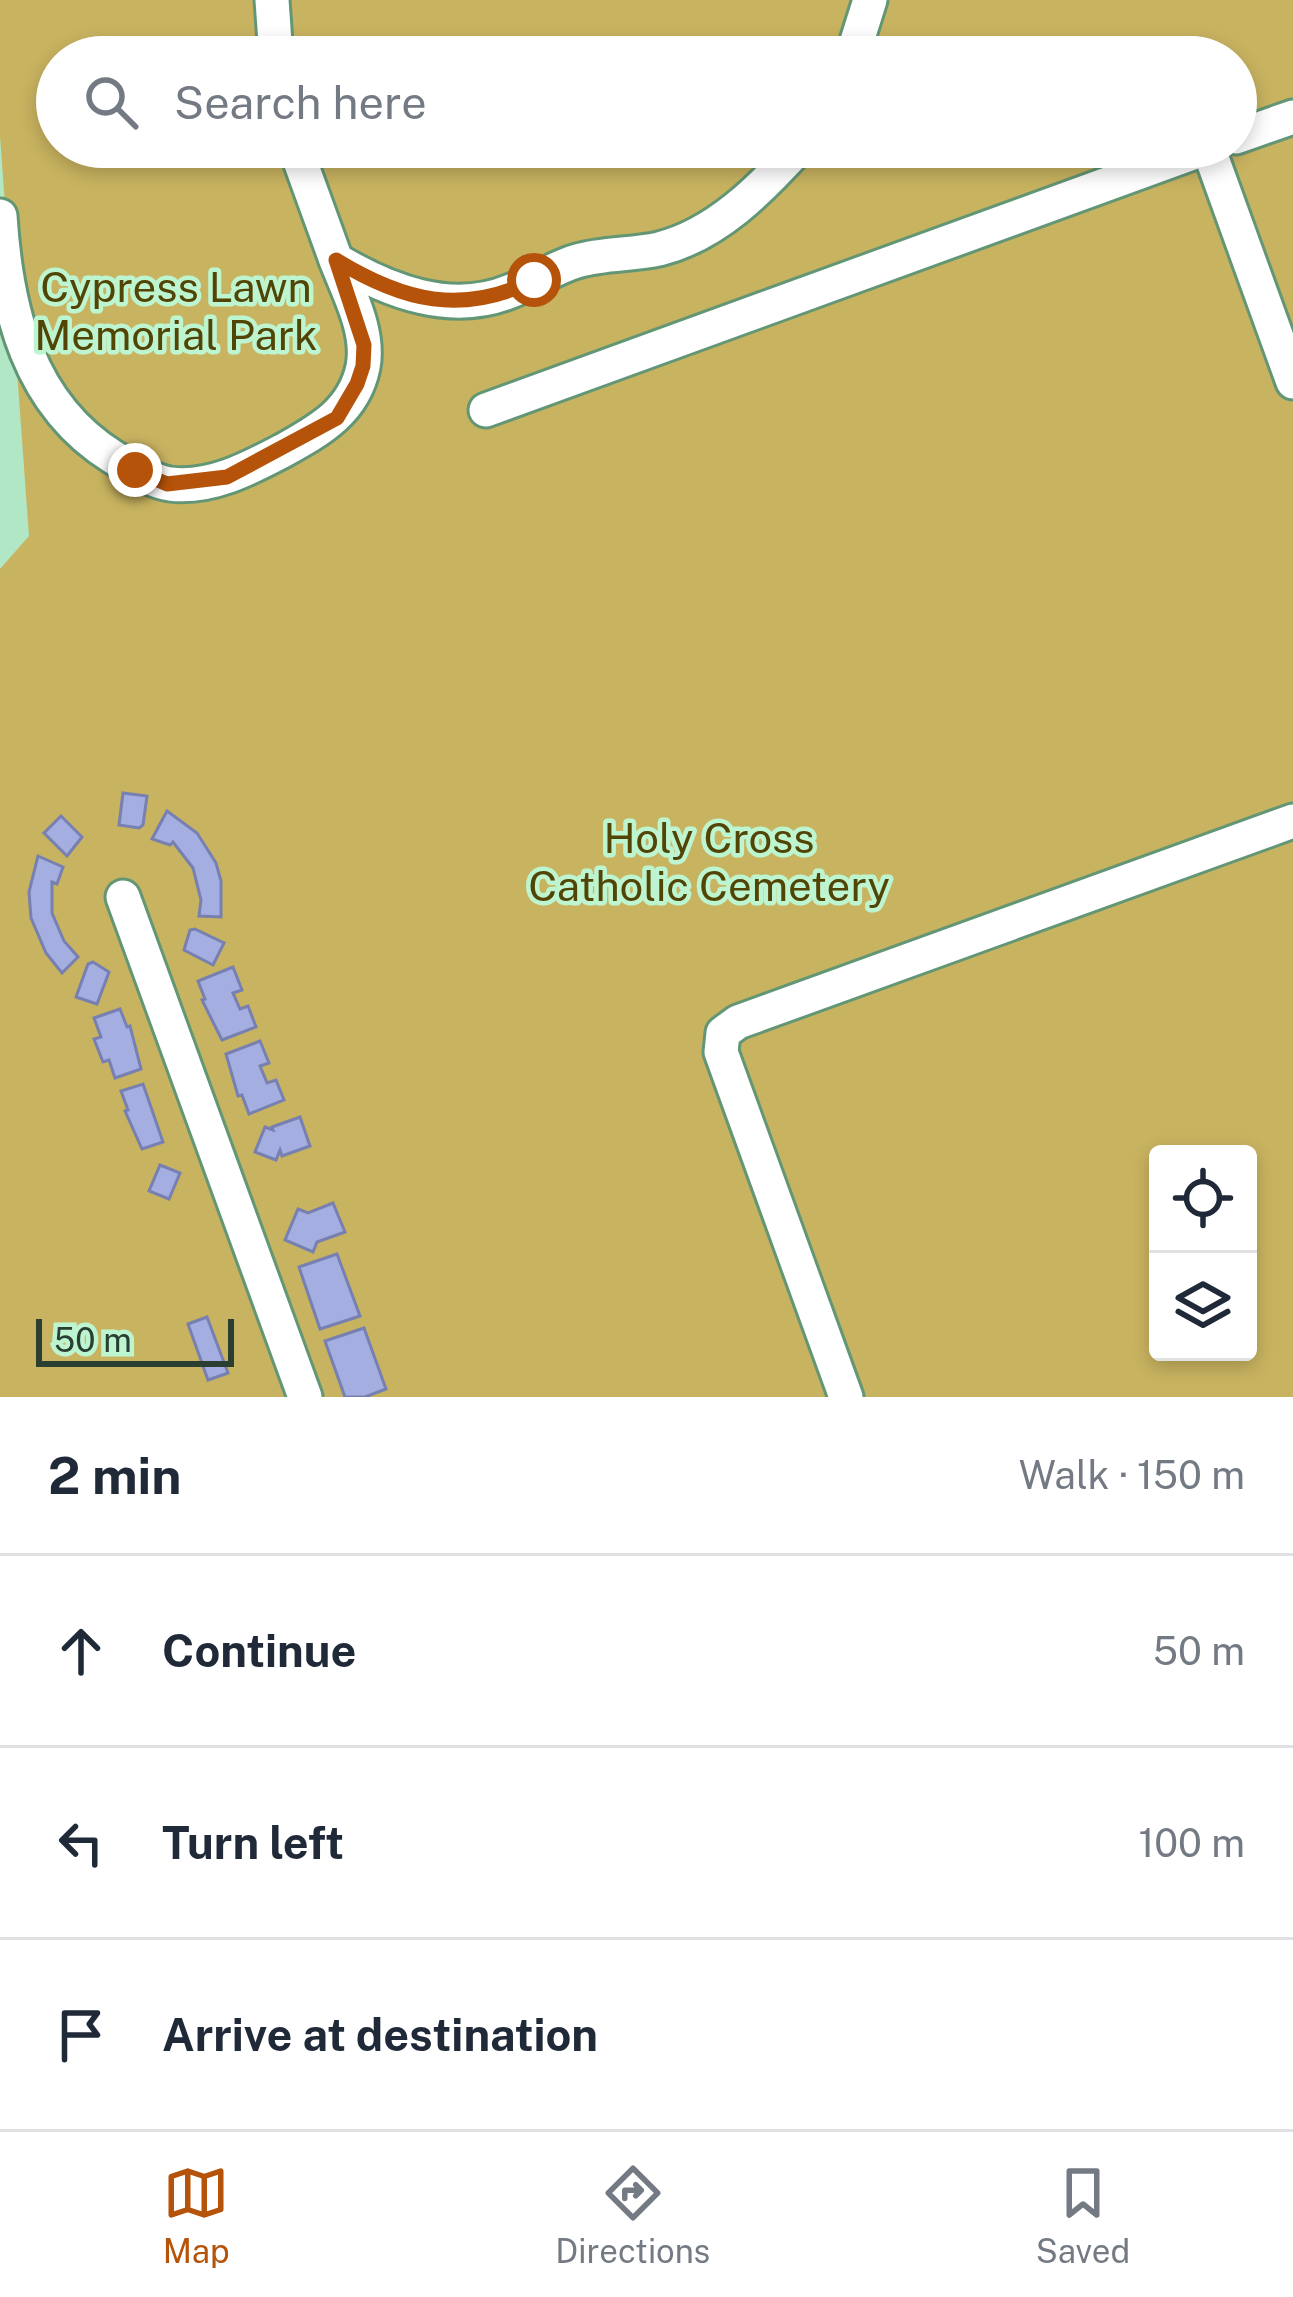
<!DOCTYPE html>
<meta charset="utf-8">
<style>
:root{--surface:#fff;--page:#f6f6f7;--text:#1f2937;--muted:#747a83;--line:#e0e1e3;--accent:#b45309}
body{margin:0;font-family:"Public Sans",sans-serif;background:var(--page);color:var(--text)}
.controls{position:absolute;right:36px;bottom:36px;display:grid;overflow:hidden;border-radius:12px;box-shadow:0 6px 18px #0003}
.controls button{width:108px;height:108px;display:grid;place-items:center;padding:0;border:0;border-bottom:3px solid var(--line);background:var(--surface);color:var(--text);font:60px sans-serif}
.scale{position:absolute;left:36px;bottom:30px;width:198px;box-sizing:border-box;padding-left:12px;border:6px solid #2a3f31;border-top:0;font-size:33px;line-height:42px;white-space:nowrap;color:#2a3f31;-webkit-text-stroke:9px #bef5d1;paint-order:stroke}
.stop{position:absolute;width:36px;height:36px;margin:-27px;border:9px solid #b45309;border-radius:50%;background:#fff}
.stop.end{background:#b45309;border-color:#fff;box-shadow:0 3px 12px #0008}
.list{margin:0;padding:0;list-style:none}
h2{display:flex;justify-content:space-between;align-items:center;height:156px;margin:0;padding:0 48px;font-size:51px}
h2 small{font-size:39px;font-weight:400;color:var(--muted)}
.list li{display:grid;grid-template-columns:78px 1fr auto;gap:36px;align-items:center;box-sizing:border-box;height:192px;padding:0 48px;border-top:3px solid var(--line)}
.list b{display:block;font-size:45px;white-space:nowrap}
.list em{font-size:39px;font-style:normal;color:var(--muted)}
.icon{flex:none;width:66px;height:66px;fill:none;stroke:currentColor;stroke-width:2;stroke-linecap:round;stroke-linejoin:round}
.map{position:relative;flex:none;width:1293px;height:1397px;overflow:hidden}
.search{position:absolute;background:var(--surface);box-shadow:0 6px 18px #0003;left:36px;right:36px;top:36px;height:132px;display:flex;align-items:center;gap:30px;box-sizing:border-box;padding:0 42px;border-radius:66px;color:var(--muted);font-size:45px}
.sheet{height:732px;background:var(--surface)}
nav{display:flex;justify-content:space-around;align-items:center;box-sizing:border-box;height:168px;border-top:3px solid var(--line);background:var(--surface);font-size:33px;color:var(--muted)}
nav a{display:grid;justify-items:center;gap:6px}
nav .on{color:var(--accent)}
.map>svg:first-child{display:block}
.green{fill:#c8b360;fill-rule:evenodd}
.building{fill:#a4aee1;stroke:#7780b0;stroke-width:3}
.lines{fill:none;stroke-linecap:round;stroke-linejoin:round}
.minor-casing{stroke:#639675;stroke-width:39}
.minor{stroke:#fff;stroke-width:33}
.route{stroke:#b45309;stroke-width:15}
.labels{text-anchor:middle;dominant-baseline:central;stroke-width:9;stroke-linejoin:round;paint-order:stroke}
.park-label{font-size:42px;fill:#514405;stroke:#bef5d1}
</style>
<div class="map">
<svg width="1293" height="1397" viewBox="0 0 1293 1397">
<rect width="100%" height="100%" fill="#b1e7c4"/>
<path class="green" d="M0,0H1293V1397H0V569L29,536L0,136ZM57,57H1236V147H57ZM1158,1154H1248V1352H1158Z"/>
<g class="building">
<path d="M123,793L147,796L143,825L139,828L119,825Z"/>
<path d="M167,811L197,833L216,863L221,881V917L199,916L201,900L193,868L173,842L170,845L152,839Z"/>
<path d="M61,816L82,837L67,856L44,833Z"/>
<path d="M38,856L63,867L57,884L52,882V913L64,941L78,957L62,973L46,953L31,918L29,892Z"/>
<path d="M195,929L224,943L213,965L184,950L190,930Z"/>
<path d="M93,962L109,972L97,1004L76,997L88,964Z"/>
<path d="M233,967L242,990L233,993L240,1009L248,1006L256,1027L222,1040L202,1000L205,999L198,981Z"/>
<path d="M120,1009L127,1027L130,1026L141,1069L115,1078L109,1060L103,1062L94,1039L101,1037L94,1018Z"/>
<path d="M260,1041L269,1063L260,1066L267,1083L276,1080L284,1100L249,1114L242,1095L238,1096L226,1054Z"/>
<path d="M143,1084L163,1142L142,1149L125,1111L128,1110L121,1091Z"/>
<path d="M300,1117L310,1146L282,1156L280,1150L276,1160L255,1152L265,1127L273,1130L272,1127Z"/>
<path d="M160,1165L180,1173L169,1199L149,1191Z"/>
<path d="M333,1203L345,1232L317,1242L313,1252L285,1240L298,1209L308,1213Z"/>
<path d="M337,1254L360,1316L320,1329L299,1267Z"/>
<path d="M207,1317L228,1373L208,1380L188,1324Z"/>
<path d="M364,1328L386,1389L365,1397H345L325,1341Z"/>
</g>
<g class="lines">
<g class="minor-casing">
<g id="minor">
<path d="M272,0L276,57"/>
<path d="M852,57L870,0"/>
<path d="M1236,137L1293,117"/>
<path d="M295,147L336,260C388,291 451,316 511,291C534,282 553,268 577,261C604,253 632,255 659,249C716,235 761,189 799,147"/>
<path d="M1208,147L1293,382"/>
<path d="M0,216C6,310 28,404 113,457C130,467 150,481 170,484C211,489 250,468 284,450C320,430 354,411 363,367C370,331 348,292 336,260"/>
<path d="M486,410L1209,147"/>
<path d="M123,897L305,1397"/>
<path d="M846,1397L721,1052L723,1033L738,1022L1293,821"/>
</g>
</g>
<use href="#minor" class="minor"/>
</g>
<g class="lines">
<path class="route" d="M135,470L167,484L227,477L337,418L357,384L363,366L364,345L336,260C403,301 462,316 534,280"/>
</g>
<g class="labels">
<g class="park-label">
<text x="176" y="286">Cypress Lawn<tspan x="176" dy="48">Memorial Park</tspan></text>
<text x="709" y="837">Holy Cross<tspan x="709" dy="48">Catholic Cemetery</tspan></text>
</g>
</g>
</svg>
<div class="controls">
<button><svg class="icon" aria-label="locate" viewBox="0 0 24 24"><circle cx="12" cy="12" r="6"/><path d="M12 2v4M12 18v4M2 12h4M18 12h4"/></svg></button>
<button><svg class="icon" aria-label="layers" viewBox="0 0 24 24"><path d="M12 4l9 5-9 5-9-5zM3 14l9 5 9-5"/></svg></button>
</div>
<div class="scale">50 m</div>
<div class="stop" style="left:534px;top:280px"></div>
<div class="stop end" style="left:135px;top:470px"></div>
<div class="search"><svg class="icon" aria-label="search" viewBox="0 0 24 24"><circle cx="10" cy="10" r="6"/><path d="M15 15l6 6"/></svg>Search here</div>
</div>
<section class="sheet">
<h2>2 min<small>Walk · 150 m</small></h2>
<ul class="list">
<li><svg class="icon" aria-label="ahead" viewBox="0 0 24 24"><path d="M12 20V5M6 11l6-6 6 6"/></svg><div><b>Continue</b></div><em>50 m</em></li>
<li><svg class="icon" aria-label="left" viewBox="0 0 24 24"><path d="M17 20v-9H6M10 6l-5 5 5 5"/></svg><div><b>Turn left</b></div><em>100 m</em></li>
<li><svg class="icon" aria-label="arrive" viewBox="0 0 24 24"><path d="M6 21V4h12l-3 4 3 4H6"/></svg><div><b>Arrive at destination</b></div></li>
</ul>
</section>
<nav>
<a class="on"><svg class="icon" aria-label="map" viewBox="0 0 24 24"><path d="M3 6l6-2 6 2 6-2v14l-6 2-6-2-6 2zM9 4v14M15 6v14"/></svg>Map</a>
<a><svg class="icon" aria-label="directions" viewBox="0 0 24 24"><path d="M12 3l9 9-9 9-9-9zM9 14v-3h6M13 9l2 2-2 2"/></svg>Directions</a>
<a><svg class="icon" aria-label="saved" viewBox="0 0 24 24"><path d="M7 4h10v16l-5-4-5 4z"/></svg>Saved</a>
</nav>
